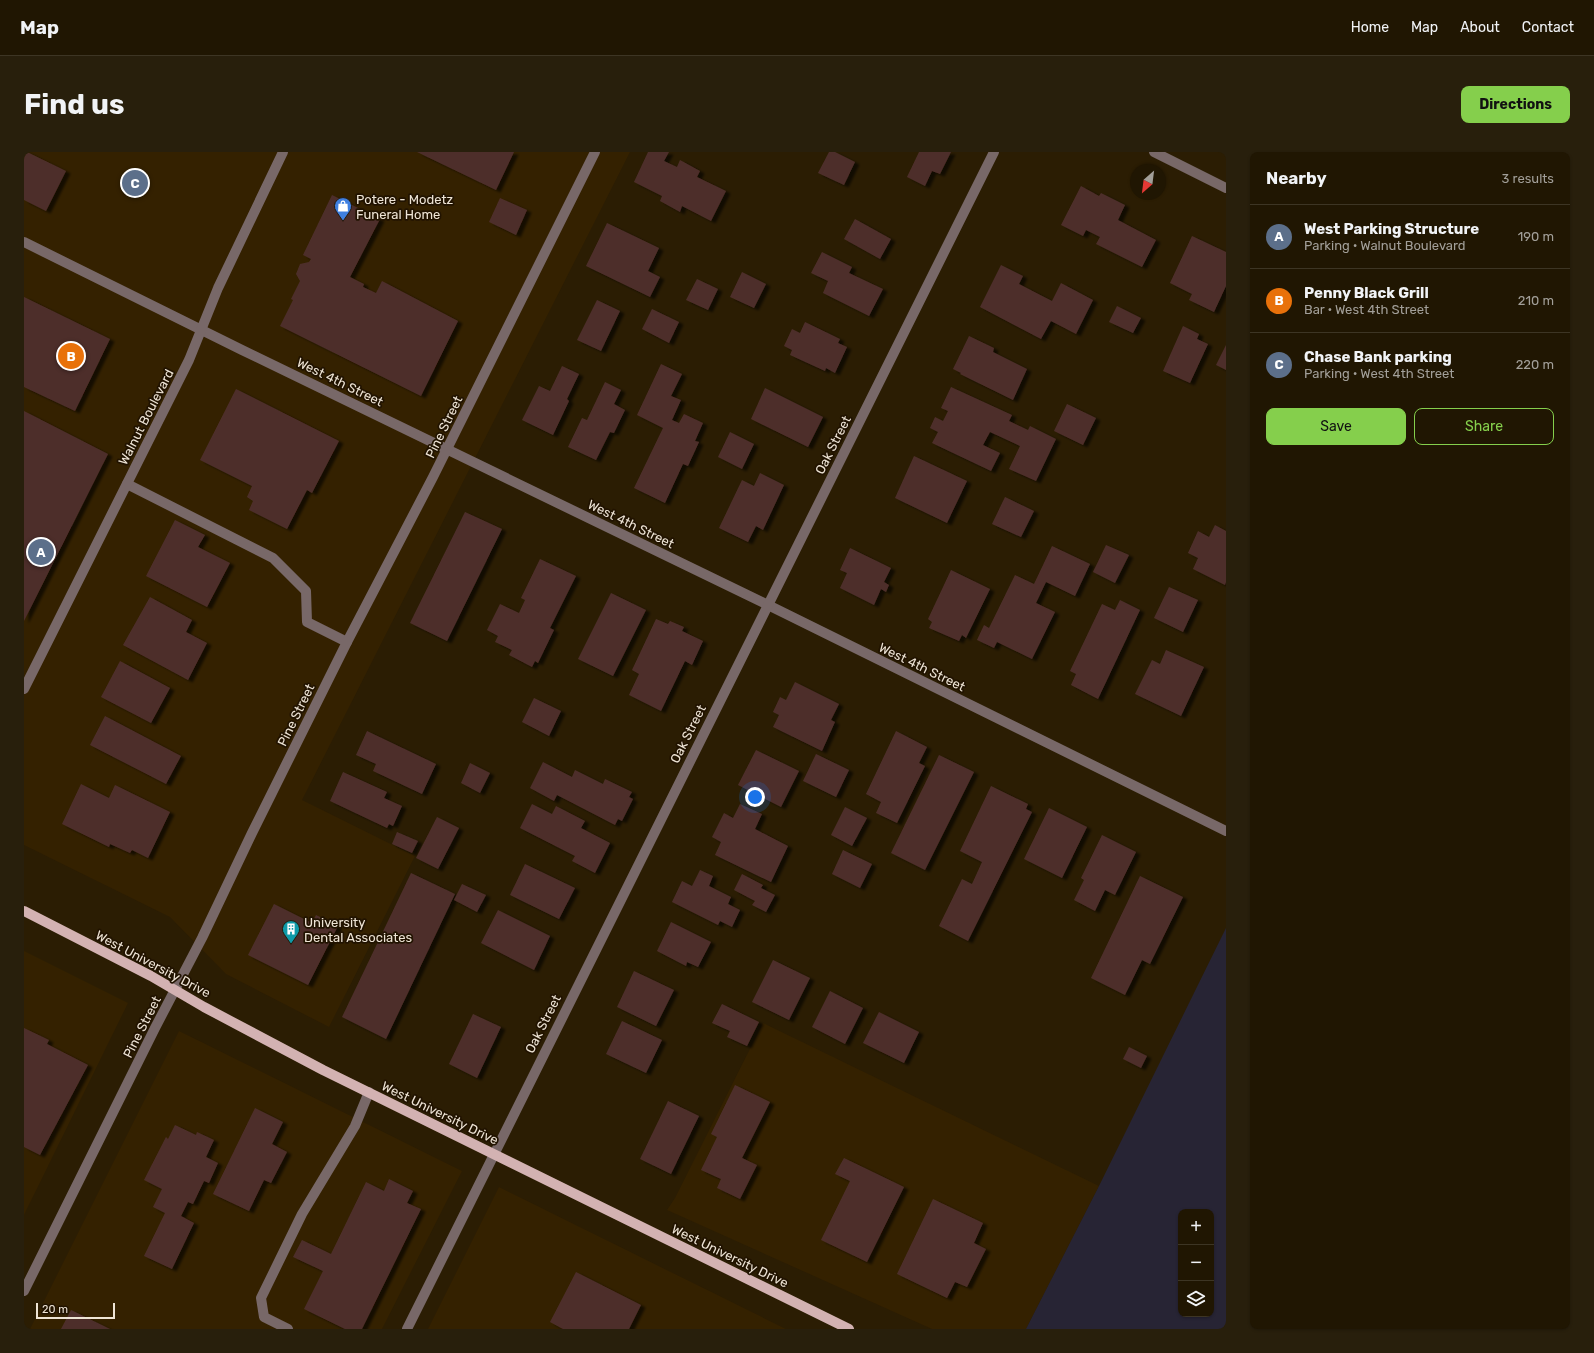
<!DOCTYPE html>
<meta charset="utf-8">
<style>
:root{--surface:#201602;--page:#281f0c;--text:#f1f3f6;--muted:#a29f99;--line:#3d3524;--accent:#85cf4c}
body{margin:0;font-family:Rubik,sans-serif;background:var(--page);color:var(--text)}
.controls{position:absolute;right:12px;bottom:12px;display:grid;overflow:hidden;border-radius:8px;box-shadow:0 1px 3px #0004}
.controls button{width:36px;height:36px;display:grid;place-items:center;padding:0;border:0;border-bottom:1px solid var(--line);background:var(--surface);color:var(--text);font:20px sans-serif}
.compass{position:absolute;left:1106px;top:12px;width:36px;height:36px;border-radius:50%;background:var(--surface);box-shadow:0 1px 3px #0004;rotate:208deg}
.scale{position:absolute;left:12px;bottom:10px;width:79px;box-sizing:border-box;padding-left:4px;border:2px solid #eee4d5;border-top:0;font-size:11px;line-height:14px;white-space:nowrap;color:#eee4d5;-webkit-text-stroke:3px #211300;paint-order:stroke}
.you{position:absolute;left:731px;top:645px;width:14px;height:14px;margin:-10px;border:3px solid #fff;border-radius:50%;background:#1a73e8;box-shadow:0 0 0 6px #1a73e833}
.badge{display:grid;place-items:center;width:26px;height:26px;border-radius:50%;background:var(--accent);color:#fff;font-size:13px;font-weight:700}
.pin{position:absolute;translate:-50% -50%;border:2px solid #fff;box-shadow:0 1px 4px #0006}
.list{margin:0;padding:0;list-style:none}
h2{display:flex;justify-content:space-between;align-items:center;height:52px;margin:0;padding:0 16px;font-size:17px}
h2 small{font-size:13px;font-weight:400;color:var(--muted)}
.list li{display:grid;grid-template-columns:26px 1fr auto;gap:12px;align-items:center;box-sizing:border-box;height:64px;padding:0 16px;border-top:1px solid var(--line)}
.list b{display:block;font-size:15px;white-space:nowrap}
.list p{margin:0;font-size:13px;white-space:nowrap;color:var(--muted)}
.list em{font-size:13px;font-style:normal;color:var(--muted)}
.actions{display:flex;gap:8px;padding:12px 16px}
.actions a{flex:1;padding:9px 0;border:1px solid var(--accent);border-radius:8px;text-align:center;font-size:14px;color:var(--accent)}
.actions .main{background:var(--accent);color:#111}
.icon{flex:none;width:22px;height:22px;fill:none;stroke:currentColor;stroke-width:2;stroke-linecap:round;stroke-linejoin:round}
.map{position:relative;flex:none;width:1202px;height:1177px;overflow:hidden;border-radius:8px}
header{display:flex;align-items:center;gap:24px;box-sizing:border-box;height:56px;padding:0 20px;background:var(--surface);border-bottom:1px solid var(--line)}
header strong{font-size:19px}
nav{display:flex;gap:22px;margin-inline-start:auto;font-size:14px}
.intro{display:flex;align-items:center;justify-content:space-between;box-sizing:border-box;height:96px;padding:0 24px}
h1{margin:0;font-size:28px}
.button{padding:10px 18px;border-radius:8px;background:var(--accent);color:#111;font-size:14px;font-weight:700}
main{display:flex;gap:24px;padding:0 24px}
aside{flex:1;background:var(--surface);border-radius:8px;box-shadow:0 1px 3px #0004}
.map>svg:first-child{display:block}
.built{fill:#342100}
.education{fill:#272434;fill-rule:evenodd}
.building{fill:#4e2f2b;filter:url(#shadow)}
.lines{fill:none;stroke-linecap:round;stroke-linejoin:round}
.minor{stroke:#786868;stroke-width:10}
.major{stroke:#d3b2b2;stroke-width:10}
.labels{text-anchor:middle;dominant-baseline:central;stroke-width:3.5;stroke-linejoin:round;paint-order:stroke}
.poi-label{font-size:13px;fill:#eee4d5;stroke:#211300;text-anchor:start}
.street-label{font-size:13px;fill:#eee4d5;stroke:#211300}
</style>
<header>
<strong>Map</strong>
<nav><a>Home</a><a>Map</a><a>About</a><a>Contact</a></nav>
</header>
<div class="intro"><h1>Find us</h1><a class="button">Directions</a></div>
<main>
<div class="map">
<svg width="1202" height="1177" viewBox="0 0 1202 1177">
<defs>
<filter id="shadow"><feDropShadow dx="4.5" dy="2.5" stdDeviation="1" flood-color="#0009"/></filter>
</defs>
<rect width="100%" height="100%" fill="#2b1d03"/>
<g class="built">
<path d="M0,0H606L278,648L391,704L305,875L202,822L146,765L0,693Z"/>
<path d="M0,799L104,851L0,1063Z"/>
<path d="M739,871L1075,1034L1002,1177H908L643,1058L651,1046Z"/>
<path d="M155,879L438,1019L358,1177H6Z"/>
<path d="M475,1035L762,1177H404Z"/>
</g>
<path class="education" d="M1202,776V1177H1002L1075,1034ZM1157,1060H1187V1162H1157Z"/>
<g class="building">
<path d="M0,0H3L42,19L22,59L0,48Z"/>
<path d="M393,0H490L472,38Z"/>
<path d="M624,0H645L640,9L653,15L656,8L676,19L673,25L702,39L687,69L658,54L656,60L636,49L638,44L610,30Z"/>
<path d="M805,0H811L831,10L820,33L794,21Z"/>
<path d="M895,0H927L916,22L908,19L901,34L883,25Z"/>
<path d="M1057,34L1075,44L1077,41L1101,53L1094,68L1132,88L1118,115L1072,92L1076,85L1062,78L1059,84L1037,73Z"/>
<path d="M308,43L356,67L326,125L340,132L339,135L352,141L358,129L434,169L397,244L256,174L269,148L267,147L276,129L272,122L276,112L285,110L287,107L279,103Z"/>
<path d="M476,46L503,58L492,83L465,70Z"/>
<path d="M831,67L867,87L856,107L820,87Z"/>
<path d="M583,71L635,96L624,119L636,125L626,145L562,114Z"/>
<path d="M1168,84L1202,100V134L1190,160L1165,148L1168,142L1146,131Z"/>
<path d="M798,100L828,115L825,121L859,137L845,164L799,141L804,129L787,121Z"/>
<path d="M977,113L999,124L995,132L1028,149L1037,131L1069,148L1052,182L1027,169L1017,187L956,155Z"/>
<path d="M718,120L742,132L730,156L706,145Z"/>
<path d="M673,127L694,137L684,158L662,148Z"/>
<path d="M0,145L86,187L51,259L0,235Z"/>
<path d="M573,148L596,159L577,199L553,188Z"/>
<path d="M1093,154L1117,166L1109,181L1085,170Z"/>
<path d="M628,157L655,170L645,191L618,177Z"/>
<path d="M781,170L816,187L814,191L823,195L811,221L802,216L801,219L766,203L768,198L760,194L768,177L776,181Z"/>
<path d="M1159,174L1175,182L1173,187L1184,192L1166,231L1139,219Z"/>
<path d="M945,184L970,196L969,200L1003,217L989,248L936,222L937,221L929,217Z"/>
<path d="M1202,193V218L1192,213Z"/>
<path d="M637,212L658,222L647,244L657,248L648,268L655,271L660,262L679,271L671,289L675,290L664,314L659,312L641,351L610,336L639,276L613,263Z"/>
<path d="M538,214L555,222L543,247L545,249L529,283L498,268L515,234L526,239Z"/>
<path d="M581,230L597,238L590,252L601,258L590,281L586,280L572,308L544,295L558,266L563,268Z"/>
<path d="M927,235L988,263L985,269L1004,278L1006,274L1032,287L1012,329L985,317L996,294L966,280L959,293L976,301L967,319L908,291L914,280L906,276L911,265L919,269L924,259L917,256Z"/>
<path d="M741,236L799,265L784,295L727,267Z"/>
<path d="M212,237L315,289L288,341L283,338L263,377L225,358L229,349L223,345L228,334L176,308Z"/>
<path d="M1043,252L1072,266L1059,293L1030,279Z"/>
<path d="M0,259L84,302L0,469Z"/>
<path d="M706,280L730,292L718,317L694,305Z"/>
<path d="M890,304L943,329L923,371L871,346Z"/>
<path d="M736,321L760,333L739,378L732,374L724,390L695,376L718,328L730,334Z"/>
<path d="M981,345L1010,359L997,385L968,372Z"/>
<path d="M441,360L478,377L423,489L386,471Z"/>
<path d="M151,368L181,383L174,395L206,411L183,455L122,424Z"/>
<path d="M1191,373L1202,379V430L1201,433L1169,417L1174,406L1164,401L1174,379L1185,385Z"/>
<path d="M1082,393L1105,403L1091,431L1069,420Z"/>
<path d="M1028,394L1066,412L1051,444L1022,430L1012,451L1031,460L1008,507L973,490L970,496L953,488L960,473L965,476L991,423L1010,432Z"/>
<path d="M826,396L867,416L860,430L865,433L862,440L857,437L850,453L816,436L823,421L816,418Z"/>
<path d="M516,407L552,424L526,476L530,478L514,511L511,509L508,515L485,503L488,498L471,490L474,484L463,478L476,452L495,461L501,448L497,446Z"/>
<path d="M927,418L966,437L942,486L938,483L935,489L905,476L908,470L904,467Z"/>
<path d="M1145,435L1174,448L1159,480L1130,466Z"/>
<path d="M587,441L622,458L589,524L554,507Z"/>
<path d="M126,445L168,468L162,480L183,491L164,528L99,493Z"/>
<path d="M1096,448L1116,458L1074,547L1047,533L1052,522L1046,519L1078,452L1091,458Z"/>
<path d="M632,467L644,472L646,469L660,475L658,479L679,489L668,513L661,509L637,559L605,543L615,522L608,518Z"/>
<path d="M1142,498L1180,515L1157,564L1111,542L1128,508L1136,512Z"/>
<path d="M96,509L146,536L127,571L77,545Z"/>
<path d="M771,530L815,552L807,568L811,570L798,599L749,575L755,563L749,560L756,545L762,548Z"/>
<path d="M510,546L537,559L525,584L498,570Z"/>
<path d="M81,564L157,604L142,632L66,593Z"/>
<path d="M343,579L412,612L398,642L349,619L352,612L332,603Z"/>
<path d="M872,579L903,595L895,611L901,614L873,671L852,661L857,650L842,642Z"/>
<path d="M732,598L775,619L757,655L714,633Z"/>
<path d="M792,602L825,618L812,645L779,629Z"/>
<path d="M915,603L950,620L901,718L867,701Z"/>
<path d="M519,610L548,625L551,618L579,632L581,627L608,640L605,645L609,647L598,669L594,667L591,673L533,643L530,649L506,636Z"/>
<path d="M446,611L466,621L456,641L437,631Z"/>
<path d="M319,620L363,640L360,646L378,654L369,674L365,672L363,676L306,649Z"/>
<path d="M57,632L85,646L91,633L146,660L124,706L108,698L106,701L86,692L85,695L38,672Z"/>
<path d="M967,634L1004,652L1002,657L1008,660L944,789L915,774L938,727L948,732L958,710L936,699Z"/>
<path d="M508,652L528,662L532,654L561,669L557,676L586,691L571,721L548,709L551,704L496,676Z"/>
<path d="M716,652L738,662L731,677L764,694L747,730L691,703L697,690L688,685L700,661L709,666Z"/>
<path d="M821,655L843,666L828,694L807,683Z"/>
<path d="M1025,656L1063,675L1038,726L1000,707Z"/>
<path d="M413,665L435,676L414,717L392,706Z"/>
<path d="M373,680L394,689L388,701L368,692Z"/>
<path d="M1078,683L1112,700L1091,743L1081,738L1071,759L1050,748L1060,728L1057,726Z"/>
<path d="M819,698L848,712L836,736L808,722Z"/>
<path d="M501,712L551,736L535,767L486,743Z"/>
<path d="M676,718L689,724L685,734L707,745L704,752L716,758L708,775L696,769L694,773L648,750L658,729L668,734Z"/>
<path d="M387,721L431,742L362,887L318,865Z"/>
<path d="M718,722L739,733L737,736L751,743L742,760L728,753L731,749L710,738Z"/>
<path d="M1116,724L1159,745L1126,812L1118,808L1101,843L1067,826Z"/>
<path d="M438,732L462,743L453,760L430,748Z"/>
<path d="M250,752L288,771L292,763L314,774L284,833L224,803Z"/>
<path d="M474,758L526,784L510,818L457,791Z"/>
<path d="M647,770L687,790L674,815L663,810L662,814L633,799Z"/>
<path d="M749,808L786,826L765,868L728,850Z"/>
<path d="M610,819L650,838L632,874L593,855Z"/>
<path d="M806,839L839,856L821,892L788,875Z"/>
<path d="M698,852L735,870L723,894L703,885L706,879L688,871Z"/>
<path d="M855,860L895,880L880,911L839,891Z"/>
<path d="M449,862L477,875L453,926L425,912Z"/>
<path d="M598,869L638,888L622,921L582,902Z"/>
<path d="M0,876L25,888L23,892L64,913L16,1003L0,995Z"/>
<path d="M1105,895L1123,904L1117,916L1099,907Z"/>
<path d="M711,933L746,950L718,1006L733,1013L716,1047L693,1036L697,1027L677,1018L693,985L687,982Z"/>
<path d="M644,949L675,964L647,1022L616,1007Z"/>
<path d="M231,956L259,970L248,992L263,1000L247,1031L240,1028L225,1059L189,1042Z"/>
<path d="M151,973L172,983L173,980L190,988L182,1005L194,1011L185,1031L180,1029L169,1052L164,1050L157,1064L170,1071L148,1117L120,1104L141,1061L129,1055L138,1037L120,1028L142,985L144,987Z"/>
<path d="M820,1006L880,1035L843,1110L797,1088L826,1029L811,1022Z"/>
<path d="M365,1027L389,1039L383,1051L397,1057L338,1177H321L280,1157L299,1119L269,1105L278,1088L307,1102L342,1030L360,1039Z"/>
<path d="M909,1047L959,1071L950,1091L962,1097L943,1135L931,1130L923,1146L873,1122Z"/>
<path d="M552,1120L617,1153L605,1177H539L526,1170Z"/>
<path d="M47,1158L86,1177H37Z"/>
</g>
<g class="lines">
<g class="minor">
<path d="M1130,0L1202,36"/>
<path d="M0,90L218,198L744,453L1202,679"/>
<path d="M103,332L249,406L282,439L283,470L323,490"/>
<path d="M0,537L165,208L194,136L259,0"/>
<path d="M0,1139L131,876L178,786L228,681L323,490L409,325L571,0"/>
<path d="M264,1177L240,1165L237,1146L278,1062L331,974L345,940"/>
<path d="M383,1177L970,0"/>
</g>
<path class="major" d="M0,759L127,824L180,855L299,918L825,1177"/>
</g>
<defs>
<g id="shop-pin" transform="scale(0.9)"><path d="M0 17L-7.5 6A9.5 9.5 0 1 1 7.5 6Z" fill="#3f7fe0" stroke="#211300"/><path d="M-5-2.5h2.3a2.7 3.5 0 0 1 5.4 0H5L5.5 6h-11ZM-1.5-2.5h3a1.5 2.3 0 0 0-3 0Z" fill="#fff"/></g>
<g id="building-pin" transform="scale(0.9)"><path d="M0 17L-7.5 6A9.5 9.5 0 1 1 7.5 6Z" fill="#0f9aa8" stroke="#211300"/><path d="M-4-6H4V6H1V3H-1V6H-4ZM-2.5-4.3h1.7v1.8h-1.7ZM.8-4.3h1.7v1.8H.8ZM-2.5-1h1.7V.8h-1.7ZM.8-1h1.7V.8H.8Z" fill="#fff"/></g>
</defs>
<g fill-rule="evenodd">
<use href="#shop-pin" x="319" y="54"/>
<use href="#building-pin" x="267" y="777"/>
</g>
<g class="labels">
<g class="poi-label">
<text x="332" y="47">Potere - Modetz<tspan x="332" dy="15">Funeral Home</tspan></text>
<text x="280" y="770">University<tspan x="280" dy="15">Dental Associates</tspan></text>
</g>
<g class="street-label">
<text transform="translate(316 230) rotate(26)">West 4th Street</text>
<text transform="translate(122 265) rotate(-63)">Walnut Boulevard</text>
<text transform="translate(420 275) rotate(-64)">Pine Street</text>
<text transform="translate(809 293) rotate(-63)">Oak Street</text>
<text transform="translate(607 372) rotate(26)">West 4th Street</text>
<text transform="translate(898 515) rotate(26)">West 4th Street</text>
<text transform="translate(272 563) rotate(-64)">Pine Street</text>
<text transform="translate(664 582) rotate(-63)">Oak Street</text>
<text transform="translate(129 812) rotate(28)">West University Drive</text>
<text transform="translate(519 872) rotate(-63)">Oak Street</text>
<text transform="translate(118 875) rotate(-63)">Pine Street</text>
<text transform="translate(416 961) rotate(26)">West University Drive</text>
<text transform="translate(706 1104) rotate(26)">West University Drive</text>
</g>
</g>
</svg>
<div class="controls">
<button>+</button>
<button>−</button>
<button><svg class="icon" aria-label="layers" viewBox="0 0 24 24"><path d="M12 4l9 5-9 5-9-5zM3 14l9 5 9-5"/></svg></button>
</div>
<svg class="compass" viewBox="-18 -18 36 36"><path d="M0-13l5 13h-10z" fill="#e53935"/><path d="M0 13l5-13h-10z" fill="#a29f99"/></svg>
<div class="scale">20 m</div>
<div class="you"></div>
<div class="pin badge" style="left:17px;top:400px;background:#5c6f8a">A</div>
<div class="pin badge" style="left:47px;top:204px;background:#e8710a">B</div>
<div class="pin badge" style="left:111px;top:31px;background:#5c6f8a">C</div>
</div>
<aside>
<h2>Nearby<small>3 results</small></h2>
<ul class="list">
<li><span class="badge" style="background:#5c6f8a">A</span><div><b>West Parking Structure</b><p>Parking · Walnut Boulevard</p></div><em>190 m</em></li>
<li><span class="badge" style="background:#e8710a">B</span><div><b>Penny Black Grill</b><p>Bar · West 4th Street</p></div><em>210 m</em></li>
<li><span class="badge" style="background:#5c6f8a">C</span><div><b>Chase Bank parking</b><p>Parking · West 4th Street</p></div><em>220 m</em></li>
</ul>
<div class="actions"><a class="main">Save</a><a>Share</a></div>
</aside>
</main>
